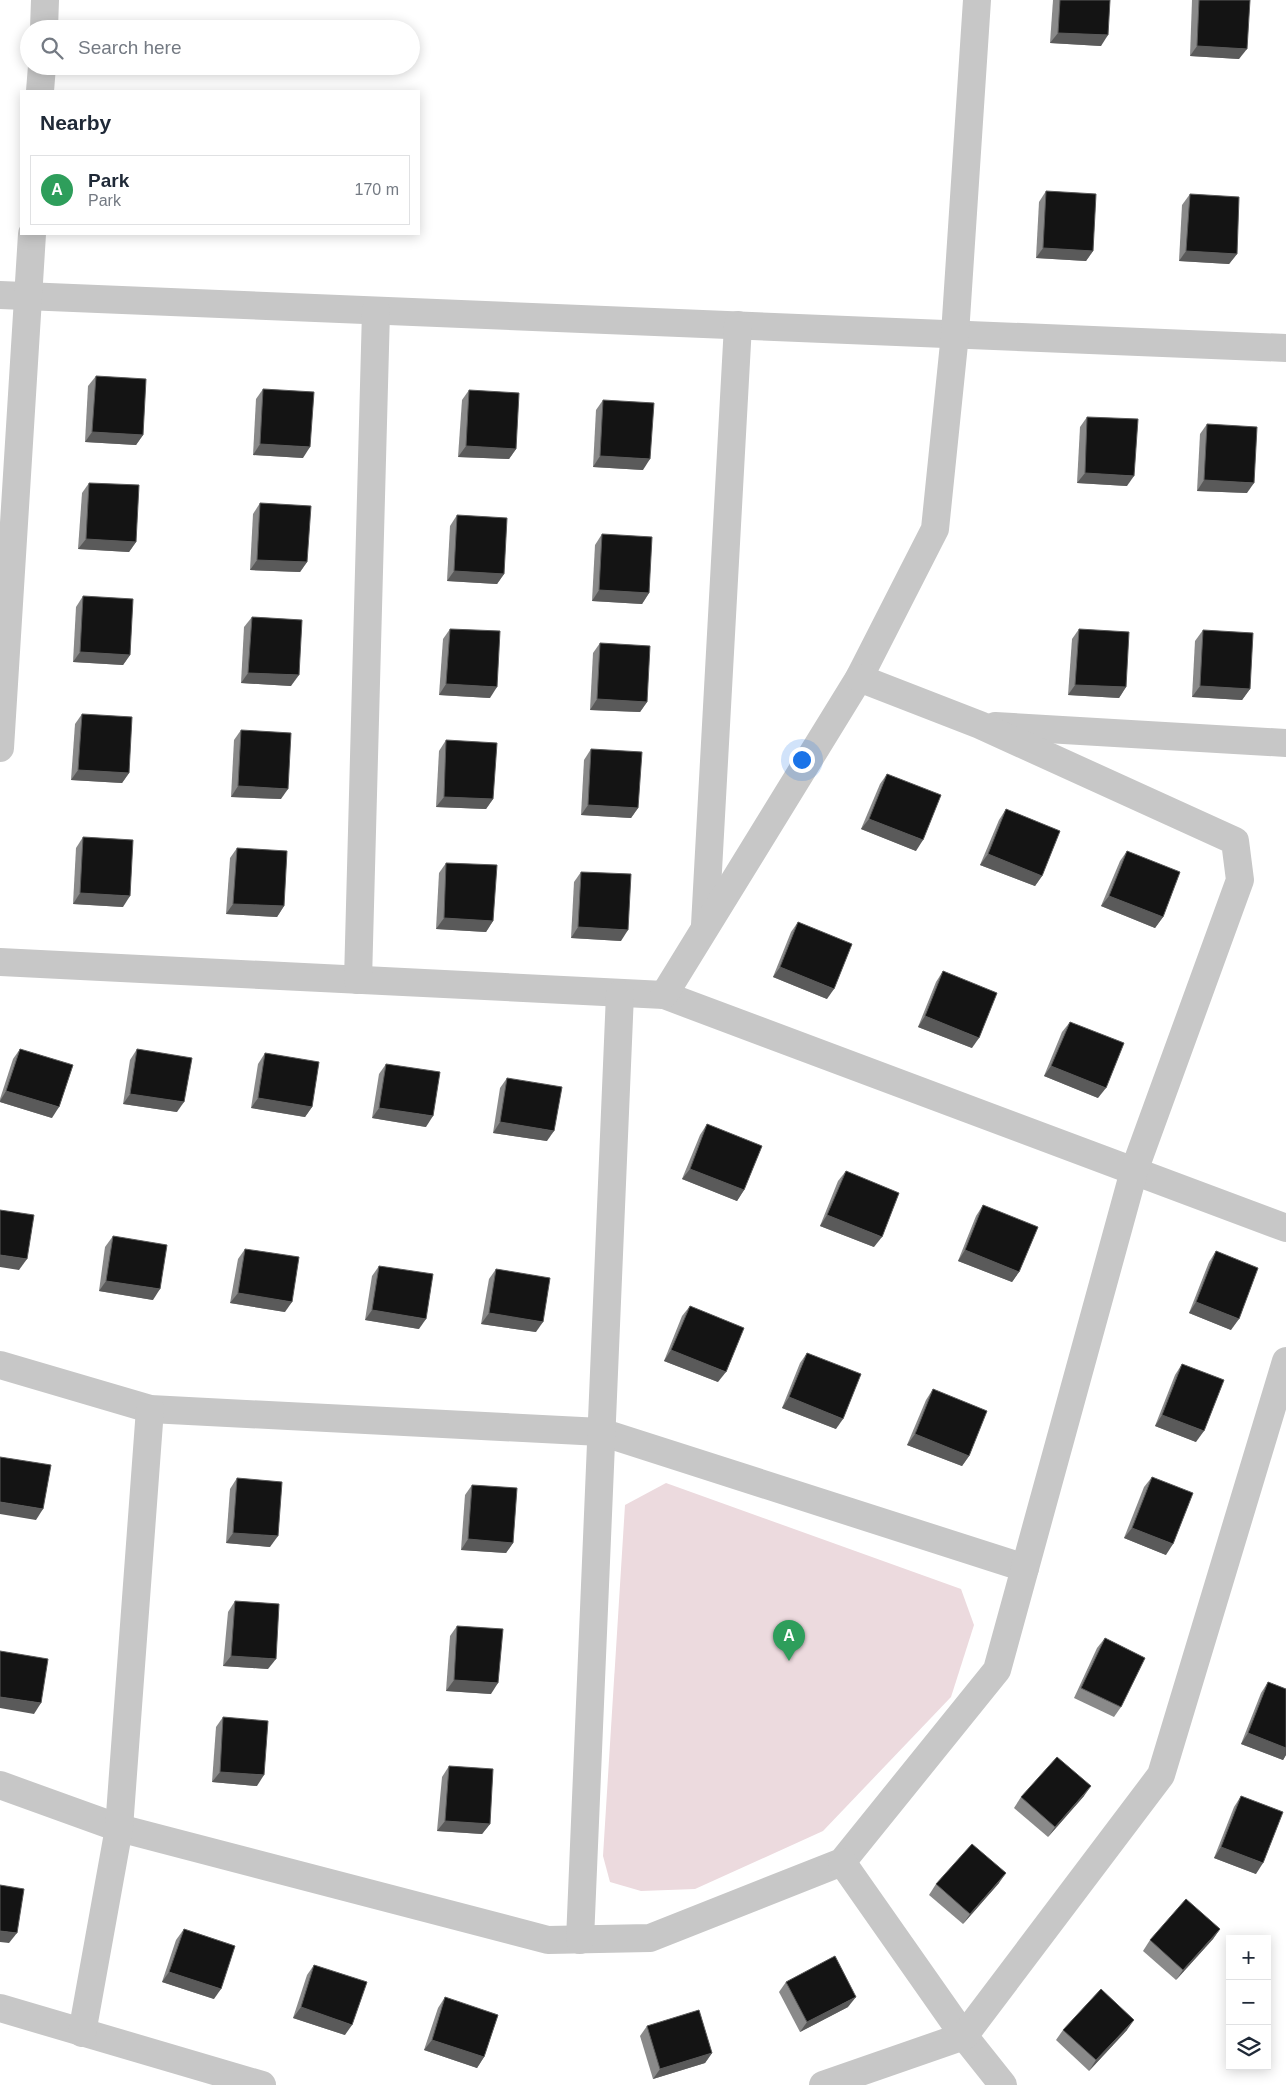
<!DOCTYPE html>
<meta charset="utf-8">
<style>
:root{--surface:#fff;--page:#f2f2f3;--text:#1f2937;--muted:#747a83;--line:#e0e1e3;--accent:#0f766e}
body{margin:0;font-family:Helvetica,sans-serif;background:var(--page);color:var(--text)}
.controls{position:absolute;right:15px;bottom:15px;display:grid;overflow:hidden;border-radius:0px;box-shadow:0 2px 12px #0003}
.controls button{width:45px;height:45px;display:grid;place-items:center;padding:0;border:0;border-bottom:1px solid var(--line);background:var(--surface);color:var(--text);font:25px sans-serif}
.you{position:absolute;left:801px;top:759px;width:18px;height:18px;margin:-12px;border:4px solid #fff;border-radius:50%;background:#1a73e8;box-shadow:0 0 0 8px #1a73e833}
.badge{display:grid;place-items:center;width:32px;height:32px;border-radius:50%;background:var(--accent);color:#fff;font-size:16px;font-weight:700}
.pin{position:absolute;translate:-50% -41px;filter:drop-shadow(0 1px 2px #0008)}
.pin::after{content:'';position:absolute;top:26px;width:18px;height:15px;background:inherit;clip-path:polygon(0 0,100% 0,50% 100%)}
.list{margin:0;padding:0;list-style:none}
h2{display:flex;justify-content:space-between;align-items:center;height:65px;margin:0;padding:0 20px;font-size:21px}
h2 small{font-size:16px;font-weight:400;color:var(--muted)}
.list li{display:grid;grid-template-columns:32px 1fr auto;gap:15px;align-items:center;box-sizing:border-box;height:70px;margin:0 10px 10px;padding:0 10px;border:1px solid var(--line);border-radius:0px}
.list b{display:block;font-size:19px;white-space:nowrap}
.list p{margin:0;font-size:16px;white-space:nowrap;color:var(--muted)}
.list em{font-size:16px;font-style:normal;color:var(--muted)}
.icon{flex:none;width:28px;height:28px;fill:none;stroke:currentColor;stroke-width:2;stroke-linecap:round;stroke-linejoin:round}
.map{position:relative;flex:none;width:1286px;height:2085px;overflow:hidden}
.search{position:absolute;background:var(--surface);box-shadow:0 2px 12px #0003;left:20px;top:20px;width:400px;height:55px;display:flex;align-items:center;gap:12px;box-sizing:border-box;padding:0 18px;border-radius:28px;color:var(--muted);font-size:19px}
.panel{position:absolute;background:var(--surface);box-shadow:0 2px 12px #0003;left:20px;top:90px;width:400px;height:145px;border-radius:0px}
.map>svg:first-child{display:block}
.green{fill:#ecdade}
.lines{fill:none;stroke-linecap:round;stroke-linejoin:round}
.minor{stroke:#c7c7c7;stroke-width:28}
.wall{fill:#8a8a8a}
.shaded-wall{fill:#5a5a5a}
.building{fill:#141414;stroke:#5a5a5a}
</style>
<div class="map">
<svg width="1286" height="2085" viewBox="0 0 1286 2085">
<rect width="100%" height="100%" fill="#fff"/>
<path class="green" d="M666,1483L961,1589L974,1625L951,1697L823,1831L695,1889L641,1891L610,1882L603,1856L625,1505Z"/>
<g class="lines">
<g class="minor">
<path d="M44,29L45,0"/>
<path d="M40,91L42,66"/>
<path d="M0,295L1286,348"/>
<path d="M995,726L1286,743"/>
<path d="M0,748L32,234"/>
<path d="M705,925L738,325"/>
<path d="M0,962L664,995L1286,1228"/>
<path d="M358,980L376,311"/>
<path d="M664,995L859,678L935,529L955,334L977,0"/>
<path d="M0,1365L150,1409L601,1432L1025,1568"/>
<path d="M0,1785L119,1828L548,1940L650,1938L842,1862L997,1670L1134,1171L1240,880L1235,841L980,725L859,678"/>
<path d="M842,1862L964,2036L1003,2085"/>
<path d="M580,1940L620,994"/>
<path d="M0,2008L262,2085"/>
<path d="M82,2033L119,1828L150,1409"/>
<path d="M823,2085L964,2036L1161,1775L1286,1361"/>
</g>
</g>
<g class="wall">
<path d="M1053,0H1110L1101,46L1050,43Z"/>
<path d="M1192,0H1250L1239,59L1190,56Z"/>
<path d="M1046,191L1093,251L1086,261L1036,258L1039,202Z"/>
<path d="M1190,194L1237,254L1229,264L1179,261L1182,205Z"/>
<path d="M96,376L143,435L136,445L85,442L88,386Z"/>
<path d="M263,389L303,458L253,455L256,399Z"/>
<path d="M469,390L516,449L509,459L458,457L462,400Z"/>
<path d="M603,400L643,470L593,467L596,410Z"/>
<path d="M1087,417L1127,486L1077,483L1080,427Z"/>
<path d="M1207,424L1247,493L1197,491L1200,434Z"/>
<path d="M89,483L136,542L129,552L78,549L82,493Z"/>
<path d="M260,503L307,562L300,572L250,570L253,514Z"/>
<path d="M457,515L504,574L497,584L447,581L450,526Z"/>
<path d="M602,534L649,593L642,604L592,601L595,545Z"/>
<path d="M83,596L130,655L123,665L73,662L76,607Z"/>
<path d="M252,617L291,686L241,683L244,627Z"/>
<path d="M450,629L490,698L439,695L443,639Z"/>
<path d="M1079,629L1126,687L1119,698L1068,695L1072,639Z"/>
<path d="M1203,630L1250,689L1242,700L1192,697L1195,641Z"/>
<path d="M600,643L647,702L640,712L590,710L593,653Z"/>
<path d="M82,714L129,773L122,783L71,780L75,724Z"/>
<path d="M241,730L281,799L231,797L234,740Z"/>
<path d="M446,740L493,799L486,809L436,807L439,751Z"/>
<path d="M591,749L638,808L631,818L581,815L584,760Z"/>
<path d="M887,774L916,851L861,829L880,784Z"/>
<path d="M1006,809L1042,876L1035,886L980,865L999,820Z"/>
<path d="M83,837L123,907L73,904L76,848Z"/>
<path d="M237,848L284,906L277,917L226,914L230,858Z"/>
<path d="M1127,851L1163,917L1155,928L1101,906L1120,861Z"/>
<path d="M446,863L493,921L486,932L436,929L439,873Z"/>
<path d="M581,872L621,941L571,938L574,882Z"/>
<path d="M798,922L827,999L773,977L791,932Z"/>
<path d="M943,971L972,1048L918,1027L936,982Z"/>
<path d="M1070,1022L1098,1098L1044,1076L1062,1032Z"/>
<path d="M20,1049L52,1118L0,1102V1099L13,1059Z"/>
<path d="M137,1049L177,1112L123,1104L130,1060Z"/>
<path d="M265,1053L312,1107L305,1117L251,1108L258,1064Z"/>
<path d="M386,1064L426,1127L372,1118L379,1074Z"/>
<path d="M507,1078L547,1141L493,1133L500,1088Z"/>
<path d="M707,1124L744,1190L737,1201L682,1179L700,1135Z"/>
<path d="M846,1171L874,1247L820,1226L838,1181Z"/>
<path d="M983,1205L1019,1272L1012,1282L958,1261L976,1216Z"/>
<path d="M113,1236L153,1300L99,1291L105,1247Z"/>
<path d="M245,1249L285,1312L230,1303L238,1259Z"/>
<path d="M1216,1251L1231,1330L1189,1313L1209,1262Z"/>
<path d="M379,1266L419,1329L365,1320L372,1276Z"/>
<path d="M496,1269L536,1332L481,1324L489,1279Z"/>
<path d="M690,1306L718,1382L664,1361L682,1316Z"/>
<path d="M807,1353L836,1429L782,1408L800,1363Z"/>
<path d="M1182,1364L1196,1442L1155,1426L1175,1375Z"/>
<path d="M933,1389L969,1456L962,1466L907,1445L926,1400Z"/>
<path d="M1152,1477L1166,1555L1124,1538L1144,1487Z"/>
<path d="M237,1478L270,1547L226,1543L230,1489Z"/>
<path d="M472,1485L513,1543L506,1553L461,1550L465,1495Z"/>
<path d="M235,1601L268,1669L223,1666L228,1612Z"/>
<path d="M457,1626L491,1694L446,1691L450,1636Z"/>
<path d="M1105,1638L1121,1707L1114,1717L1074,1698L1097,1648Z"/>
<path d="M1268,1682L1286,1689V1755L1283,1760L1241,1744L1261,1693Z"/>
<path d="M223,1717L257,1786L212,1782L216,1727Z"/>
<path d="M449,1766L490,1824L482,1834L437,1831L442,1777Z"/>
<path d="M1084,1796L1048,1837L1014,1808L1021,1797Z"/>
<path d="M1241,1796L1256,1874L1214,1858L1234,1807Z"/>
<path d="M999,1883L963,1924L929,1895L936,1884Z"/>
<path d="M184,1929L214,1999L162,1982L176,1940Z"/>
<path d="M1220,1929L1213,1939L1176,1980L1143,1951L1150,1940Z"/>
<path d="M314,1965L345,2035L293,2018L307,1975Z"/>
<path d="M786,1982L848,2007L800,2032L779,1992Z"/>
<path d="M445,1997L484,2057L477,2068L424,2050L438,2008Z"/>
<path d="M647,2026L712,2053L705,2063L653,2079L640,2036Z"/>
<path d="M1063,2030H1127L1089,2071L1056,2040Z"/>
</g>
<g class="shaded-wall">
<path d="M1058,33L1108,35L1101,46L1050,43Z"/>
<path d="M1197,46L1247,49L1239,59L1190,56Z"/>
<path d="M1043,248L1093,251L1086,261L1036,258Z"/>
<path d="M1186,251L1237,254L1229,264L1179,261Z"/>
<path d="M92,432L143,435L136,445L85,442Z"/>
<path d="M260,444L310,447L303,458L253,455Z"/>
<path d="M466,446L516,449L509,459L458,457Z"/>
<path d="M600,456L650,459L643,470L593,467Z"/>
<path d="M1085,473L1134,476L1127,486L1077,483Z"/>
<path d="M1204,480L1254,483L1247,493L1197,491Z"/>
<path d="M86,539L136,542L129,552L78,549Z"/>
<path d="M257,560L307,562L300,572L250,570Z"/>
<path d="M454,571L504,574L497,584L447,581Z"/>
<path d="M599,590L649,593L642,604L592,601Z"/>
<path d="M80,652L130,655L123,665L73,662Z"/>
<path d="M248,673L299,675L291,686L241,683Z"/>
<path d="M446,684L497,687L490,698L439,695Z"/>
<path d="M1075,685L1126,687L1119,698L1068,695Z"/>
<path d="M1200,686L1250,689L1242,700L1192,697Z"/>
<path d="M597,699L647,702L640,712L590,710Z"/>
<path d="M78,770L129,773L122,783L71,780Z"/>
<path d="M238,786L288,789L281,799L231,797Z"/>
<path d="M444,797L493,799L486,809L436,807Z"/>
<path d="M588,805L638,808L631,818L581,815Z"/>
<path d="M869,819L923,840L916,851L861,829Z"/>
<path d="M988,854L1042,876L1035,886L980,865Z"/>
<path d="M80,893L130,896L123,907L73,904Z"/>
<path d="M1109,896L1163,917L1155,928L1101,906Z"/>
<path d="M233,904L284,906L277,917L226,914Z"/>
<path d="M444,918L493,921L486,932L436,929Z"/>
<path d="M578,927L628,930L621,941L571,938Z"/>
<path d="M780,967L834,989L827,999L773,977Z"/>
<path d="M925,1016L979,1038L972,1048L918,1027Z"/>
<path d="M1051,1066L1106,1088L1098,1098L1044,1076Z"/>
<path d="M6,1091L59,1107L52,1118L0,1102V1101Z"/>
<path d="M130,1094L184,1102L177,1112L123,1104Z"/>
<path d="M258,1098L312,1107L305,1117L251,1108Z"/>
<path d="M379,1108L433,1116L426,1127L372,1118Z"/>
<path d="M500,1122L554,1131L547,1141L493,1133Z"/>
<path d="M690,1169L744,1190L737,1201L682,1179Z"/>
<path d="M827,1215L882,1237L874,1247L820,1226Z"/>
<path d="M965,1250L1019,1272L1012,1282L958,1261Z"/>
<path d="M0,1255L27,1259L19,1270L0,1267Z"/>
<path d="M106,1281L160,1289L153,1300L99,1291Z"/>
<path d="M238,1293L292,1302L285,1312L230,1303Z"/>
<path d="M1196,1302L1239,1319L1231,1330L1189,1313Z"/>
<path d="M372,1310L426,1319L419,1329L365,1320Z"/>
<path d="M489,1313L543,1322L536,1332L481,1324Z"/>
<path d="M671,1350L726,1372L718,1382L664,1361Z"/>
<path d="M789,1397L843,1419L836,1429L782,1408Z"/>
<path d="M1162,1415L1204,1431L1196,1442L1155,1426Z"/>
<path d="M915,1434L969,1456L962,1466L907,1445Z"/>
<path d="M0,1502L43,1509L36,1520L0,1514Z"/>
<path d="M1132,1528L1173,1544L1166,1555L1124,1538Z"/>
<path d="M233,1533L278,1536L270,1547L226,1543Z"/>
<path d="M468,1539L513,1543L506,1553L461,1550Z"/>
<path d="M231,1656L276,1659L268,1669L223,1666Z"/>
<path d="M454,1680L498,1683L491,1694L446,1691Z"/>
<path d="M0,1697L41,1703L34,1714L0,1708Z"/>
<path d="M1248,1733L1286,1748V1755L1283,1760L1241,1744Z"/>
<path d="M220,1772L264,1775L257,1786L212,1782Z"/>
<path d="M1091,1786L1084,1796L1048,1837L1055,1827Z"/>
<path d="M445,1821L490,1824L482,1834L437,1831Z"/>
<path d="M1221,1847L1263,1863L1256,1874L1214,1858Z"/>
<path d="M1006,1873L999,1883L963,1924L970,1914Z"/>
<path d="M1220,1929L1213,1939L1176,1980L1183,1970Z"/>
<path d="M0,1931L17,1933L9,1943L0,1942Z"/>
<path d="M169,1972L221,1989L214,1999L162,1982Z"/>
<path d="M856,1997L848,2007L800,2032L807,2022Z"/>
<path d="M301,2007L352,2025L345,2035L293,2018Z"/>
<path d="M1134,2020L1127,2030L1089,2071L1096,2060Z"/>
<path d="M432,2040L484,2057L477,2068L424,2050Z"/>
<path d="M712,2053L705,2063L653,2079L660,2069Z"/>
</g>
<g class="building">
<path d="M1060,0H1110L1108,35L1058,33Z"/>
<path d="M1199,0H1250L1247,49L1197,46Z"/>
<path d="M1046,191L1096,194L1093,251L1043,248Z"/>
<path d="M1190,194L1239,197L1237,254L1186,251Z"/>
<path d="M96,376L146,379L143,435L92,432Z"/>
<path d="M263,389L314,392L310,447L260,444Z"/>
<path d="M469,390L519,393L516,449L466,446Z"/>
<path d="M603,400L654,403L650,459L600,456Z"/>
<path d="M1087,417L1138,419L1134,476L1085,473Z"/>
<path d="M1207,424L1257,427L1254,483L1204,480Z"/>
<path d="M89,483L139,485L136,542L86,539Z"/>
<path d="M260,503L311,506L307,562L257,560Z"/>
<path d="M457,515L507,518L504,574L454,571Z"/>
<path d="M602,534L652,537L649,593L599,590Z"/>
<path d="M83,596L133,599L130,655L80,652Z"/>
<path d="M252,617L302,620L299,675L248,673Z"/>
<path d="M450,629L500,631L497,687L446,684Z"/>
<path d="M1079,629L1129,632L1126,687L1075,685Z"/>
<path d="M1203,630L1253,633L1250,689L1200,686Z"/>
<path d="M600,643L650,646L647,702L597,699Z"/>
<path d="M82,714L132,717L129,773L78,770Z"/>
<path d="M241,730L291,733L288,789L238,786Z"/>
<path d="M446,740L497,743L493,799L444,797Z"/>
<path d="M591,749L642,752L638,808L588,805Z"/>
<path d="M887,774L941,795L923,840L869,819Z"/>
<path d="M1006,809L1060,831L1042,876L988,854Z"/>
<path d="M83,837L133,840L130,896L80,893Z"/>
<path d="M237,848L287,851L284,906L233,904Z"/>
<path d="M1127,851L1180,872L1163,917L1109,896Z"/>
<path d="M446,863L497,865L493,921L444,918Z"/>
<path d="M581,872L631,874L628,930L578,927Z"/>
<path d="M798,922L852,944L834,989L780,967Z"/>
<path d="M943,971L997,993L979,1038L925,1016Z"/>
<path d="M1070,1022L1124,1043L1106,1088L1051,1066Z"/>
<path d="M20,1049L73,1065L59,1107L6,1091Z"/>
<path d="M137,1049L192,1058L184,1102L130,1094Z"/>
<path d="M265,1053L319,1062L312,1107L258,1098Z"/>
<path d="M386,1064L440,1072L433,1116L379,1108Z"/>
<path d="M507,1078L562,1087L554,1131L500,1122Z"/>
<path d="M707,1124L762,1146L744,1190L690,1169Z"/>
<path d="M846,1171L899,1193L882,1237L827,1215Z"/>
<path d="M983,1205L1038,1227L1019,1272L965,1250Z"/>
<path d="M0,1210L34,1215L27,1259L0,1255Z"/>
<path d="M113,1236L167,1245L160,1289L106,1281Z"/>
<path d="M245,1249L299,1257L292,1302L238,1293Z"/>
<path d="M1216,1251L1258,1268L1239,1319L1196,1302Z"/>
<path d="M379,1266L433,1274L426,1319L372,1310Z"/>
<path d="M496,1269L550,1278L543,1322L489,1313Z"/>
<path d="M690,1306L744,1328L726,1372L671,1350Z"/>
<path d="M807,1353L861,1374L843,1419L789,1397Z"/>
<path d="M1182,1364L1224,1380L1204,1431L1162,1415Z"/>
<path d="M933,1389L987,1411L969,1456L915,1434Z"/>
<path d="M0,1457L51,1465L43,1509L0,1502Z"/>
<path d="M1152,1477L1193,1493L1173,1544L1132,1528Z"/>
<path d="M237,1478L282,1482L278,1536L233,1533Z"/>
<path d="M472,1485L517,1488L513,1543L468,1539Z"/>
<path d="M235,1601L279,1604L276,1659L231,1656Z"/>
<path d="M457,1626L503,1629L498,1683L454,1680Z"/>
<path d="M1105,1638L1145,1658L1121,1707L1081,1688Z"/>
<path d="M0,1651L48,1659L41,1703L0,1697Z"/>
<path d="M1268,1682L1286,1689V1748L1248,1733Z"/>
<path d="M223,1717L268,1721L264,1775L220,1772Z"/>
<path d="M1057,1757L1091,1786L1055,1827L1021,1797Z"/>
<path d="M449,1766L493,1769L490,1824L445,1821Z"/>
<path d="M1241,1796L1283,1812L1263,1863L1221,1847Z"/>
<path d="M972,1844L1006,1873L970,1914L936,1884Z"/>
<path d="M0,1885L24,1889L17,1933L0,1931Z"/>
<path d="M1186,1899L1220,1929L1183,1970L1150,1940Z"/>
<path d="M184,1929L235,1946L221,1989L169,1972Z"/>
<path d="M835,1956L856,1997L807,2022L786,1982Z"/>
<path d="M314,1965L367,1982L352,2025L301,2007Z"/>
<path d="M1101,1989L1134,2020L1096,2060L1063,2030Z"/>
<path d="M445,1997L498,2015L484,2057L432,2040Z"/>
<path d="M699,2010L712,2053L660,2069L647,2026Z"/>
</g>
</svg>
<div class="controls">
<button>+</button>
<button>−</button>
<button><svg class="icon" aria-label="layers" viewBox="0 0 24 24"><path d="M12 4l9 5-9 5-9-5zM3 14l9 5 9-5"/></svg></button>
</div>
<div class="you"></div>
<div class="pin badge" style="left:789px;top:1661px;background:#2e9e5b">A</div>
<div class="search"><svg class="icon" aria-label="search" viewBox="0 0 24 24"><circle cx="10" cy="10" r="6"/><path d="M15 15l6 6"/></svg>Search here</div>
<section class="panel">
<h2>Nearby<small></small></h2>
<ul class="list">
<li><span class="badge" style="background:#2e9e5b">A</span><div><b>Park</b><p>Park</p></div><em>170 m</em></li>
</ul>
</section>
</div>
